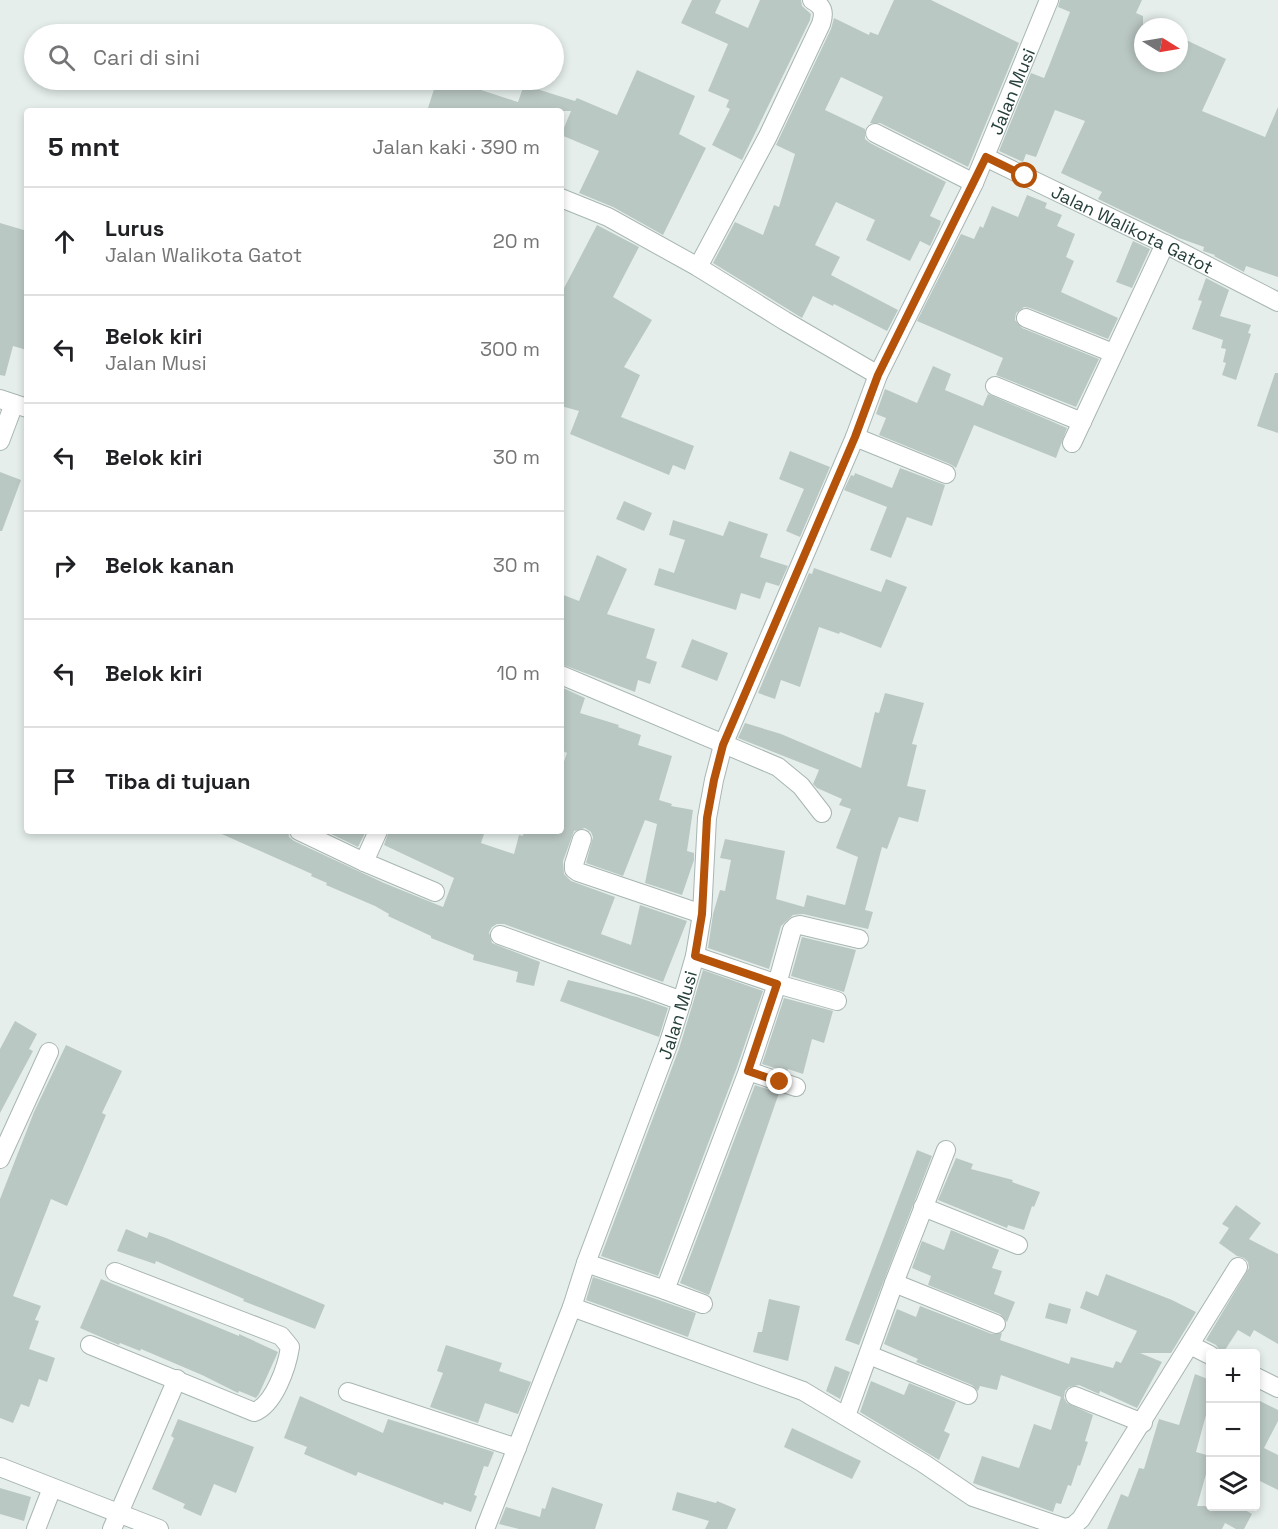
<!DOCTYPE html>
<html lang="id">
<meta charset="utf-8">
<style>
:root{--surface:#fff;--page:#f6f6f6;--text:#202124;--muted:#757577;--line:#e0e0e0}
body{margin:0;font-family:"Space Grotesk",sans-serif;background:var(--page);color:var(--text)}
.controls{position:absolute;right:18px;bottom:18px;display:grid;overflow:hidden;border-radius:6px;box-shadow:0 3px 9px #0003}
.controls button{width:54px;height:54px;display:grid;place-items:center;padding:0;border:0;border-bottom:2px solid var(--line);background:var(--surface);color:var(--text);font:30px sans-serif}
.compass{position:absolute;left:1134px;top:18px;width:54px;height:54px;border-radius:50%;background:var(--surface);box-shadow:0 3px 9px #0003;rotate:101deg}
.stop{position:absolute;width:18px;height:18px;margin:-14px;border:4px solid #b45309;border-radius:50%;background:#fff}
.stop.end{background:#b45309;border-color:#fff;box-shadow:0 2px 6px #0008}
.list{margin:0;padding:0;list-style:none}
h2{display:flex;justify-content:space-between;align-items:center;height:78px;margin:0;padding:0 24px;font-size:26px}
h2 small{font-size:20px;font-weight:400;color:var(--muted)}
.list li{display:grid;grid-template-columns:39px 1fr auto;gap:18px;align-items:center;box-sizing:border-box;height:108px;padding:0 24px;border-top:2px solid var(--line)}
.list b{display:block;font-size:22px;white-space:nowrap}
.list p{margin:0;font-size:20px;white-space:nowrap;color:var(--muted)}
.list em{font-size:20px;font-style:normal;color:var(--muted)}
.icon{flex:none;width:33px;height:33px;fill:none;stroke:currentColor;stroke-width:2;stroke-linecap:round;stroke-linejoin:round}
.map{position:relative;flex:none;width:1278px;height:1529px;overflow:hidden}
.search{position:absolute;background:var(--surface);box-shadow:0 3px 9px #0003;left:24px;top:24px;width:540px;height:66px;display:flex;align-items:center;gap:15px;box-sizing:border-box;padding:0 21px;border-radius:33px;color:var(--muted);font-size:22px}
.panel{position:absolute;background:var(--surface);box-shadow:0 3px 9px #0003;left:24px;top:108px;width:540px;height:726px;border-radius:6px}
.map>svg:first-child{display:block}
.building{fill:#bac8c4}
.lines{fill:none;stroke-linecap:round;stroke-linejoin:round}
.minor-casing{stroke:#a8b6b3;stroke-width:20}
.minor{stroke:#fff;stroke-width:18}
.route{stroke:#b45309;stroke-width:8}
.labels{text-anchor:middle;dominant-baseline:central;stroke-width:4.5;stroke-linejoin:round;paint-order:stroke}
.street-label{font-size:18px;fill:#253f3b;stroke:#f6faf8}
</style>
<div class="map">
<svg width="1278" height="1529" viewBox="0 0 1278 1529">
<rect width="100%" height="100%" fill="#e5eeeb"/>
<g class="building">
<path d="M692,0H721L715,13L748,28L760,0H801L802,6L811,14L810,20L742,160L712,145L730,109L726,107L729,100L708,91L728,44L681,23Z"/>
<path d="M894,0H931L1019,43L968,167L880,123H870L883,97L841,77L825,110L865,129V139L870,143L946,182L930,216L941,221L940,225L930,246L920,241L910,261L866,240L875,220L836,202L815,245L840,257L831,275L898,310L887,331L834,304L833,306L813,296L802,318L713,263L735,222L763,235L774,205L779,207L795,154L776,145L831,29L834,18L869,35L870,32L878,35Z"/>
<path d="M1060,0H1142L1136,13L1143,16V63H1179V49L1184,39L1226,59L1202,111L1265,137L1278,107V277L1246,266L1244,272L1214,256L1215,255L1203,251L1204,247L1179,238L1098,199L1102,192L1061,173L1085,121L1055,110L1036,157L1026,154L1023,162L999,151L1031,73L1044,78L1049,66L1070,12L1058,7Z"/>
<path d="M637,70L695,96L679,134L706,148L663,235L613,207L579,193L599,151L561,135L571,111H427L437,80H484L481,90L518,102L524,85L575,101L577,98L617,115Z"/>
<path d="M1027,195L1047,203L1045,208L1062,215L1057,226L1075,234L1066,257L1074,261L1061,292L1118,318L1108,339L1030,308L1024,307L1016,313L1015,320L1022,328L1099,359L1076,407L996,375L1003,358L917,321L961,234L974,239L980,226L983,228L992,206L1018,217Z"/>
<path d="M0,223L27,231V350L13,346L5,376L0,375Z"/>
<path d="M597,225L639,247L613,297L652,320L624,367L640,375L621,417L694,446L685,470L673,465L669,475L570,434L579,411L561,406V294Z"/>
<path d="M1133,241L1150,249L1132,288L1116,282Z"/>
<path d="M1206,278L1229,290L1220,316L1251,325L1248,333L1251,334L1236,380L1222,375L1226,363L1223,362L1226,349L1221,348L1223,340L1192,329L1202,301L1198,300Z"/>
<path d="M933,366L951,374L945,390L983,406L988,394L1067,428L1056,458L974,425L956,468L950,464L879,435L886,418L876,414L885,389L917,403Z"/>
<path d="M1275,373H1278V433L1257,426Z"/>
<path d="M790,451L830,467L800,537L786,531L804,489L779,479Z"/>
<path d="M900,468L945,485L932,526L907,517L891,558L870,550L887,507L844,490L851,475L854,476L855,473L892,488Z"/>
<path d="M0,472L21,480L2,531H0Z"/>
<path d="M624,501L652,513L644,531L616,519Z"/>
<path d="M673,520L723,536L729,521L768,534L760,557L788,566L779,586L766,582L760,599L741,593L736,610L654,585L659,568L674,573L685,540L669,535Z"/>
<path d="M597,555L627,569L607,614L655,629L646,658L657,662L650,684L638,680L635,692L561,664V594L579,601Z"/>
<path d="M814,568L881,592L886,579L907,587L881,648L840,632L839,634L819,627L800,687L781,680L775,699L758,693L809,573L812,574Z"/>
<path d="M692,639L728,653L717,681L681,667Z"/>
<path d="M561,687L585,698L580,713L619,725L618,727L641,735L638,745L672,756L659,800L672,804L671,806L693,810L687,851L694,853V860L682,895L645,883L657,824L645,820L623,876L586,863L593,837L591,832L585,828L574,831L563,861L564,874L571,881L615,897L601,934L631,945L640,905L687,921L663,982L504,924H497L492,927L489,932L492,943L540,962L534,986L516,982L518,972L473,960L474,955L431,938V936L388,916L389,914L375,906L326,885L327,883L311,876L312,874L215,831H288L289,837L294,841L384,883L443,907L454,878L384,845L389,831H485L481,843L514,854L519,835L523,836L524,831H561V770L567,753L561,750Z"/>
<path d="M885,693L924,703L912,744L917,745L907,786L926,790L918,822L899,817L887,849L882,847L865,910L873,912L868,929L803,914L793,915L781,926L769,969L708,948L713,914L720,890L725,891L731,860L720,858L725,839L785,851L776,899L804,907L807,895L845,905L858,857L836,848L851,809L839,805L842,799L817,788L813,784L819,770L738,738L745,723L781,734L861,768L875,712L879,713Z"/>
<path d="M325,831H366L358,847Z"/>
<path d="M802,937L856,950L844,992L791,976Z"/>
<path d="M703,970L763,991L737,1067L658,1276L601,1256L679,1049Z"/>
<path d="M568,980L637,997L668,1008L659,1037L560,1001Z"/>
<path d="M784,998L833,1011L824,1043L812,1039L803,1074L788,1069L787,1072L762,1064Z"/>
<path d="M15,1021L37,1034L29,1049L33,1051L0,1113V1049Z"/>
<path d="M66,1045L122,1071L102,1113L106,1115L67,1206L51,1199L13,1296L41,1306L35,1320L39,1321L29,1349L55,1358L47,1382L39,1379L29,1407L21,1404L13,1423L0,1418V1199L34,1112Z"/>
<path d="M755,1085L779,1093L709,1295L680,1283Z"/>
<path d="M917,1150L932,1156L859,1345L845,1340Z"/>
<path d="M956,1158L973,1164L971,1169L1013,1180L1012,1182L1040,1192L1034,1207L1032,1206L1024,1230L1008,1225L1007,1228L938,1200Z"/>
<path d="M1236,1205L1261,1223L1249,1239L1278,1254V1344L1254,1330L1250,1337L1238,1330L1223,1353H1221L1216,1345L1206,1340L1249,1268L1248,1262L1244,1258L1237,1256L1219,1243L1229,1228L1222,1224Z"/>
<path d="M126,1229L147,1238L149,1232L166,1238L325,1305L315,1329L243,1301L244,1299L156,1261L155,1264L117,1251Z"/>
<path d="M951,1230L999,1250L992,1268L1002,1271L994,1294L1015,1302L1007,1322L1000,1314L928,1285L931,1276L912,1268L922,1241L944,1250Z"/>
<path d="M1106,1274L1172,1300L1196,1312L1171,1353H1140L1162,1362L1137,1408L1100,1391L1099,1394L1079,1385L1069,1387L1065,1391L1064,1398L1067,1403L1093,1415L1085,1441L1088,1442L1080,1466L1078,1465L1071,1486L1068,1485L1061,1504L1056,1503L1053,1512L973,1483L982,1456L1019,1468L1034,1424L1051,1430L1061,1397L1001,1375L997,1390L980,1386L978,1391L972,1385L916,1362L918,1359L884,1344L897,1309L916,1317L920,1306L992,1334L1002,1333L1000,1340L1069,1364L1071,1357L1113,1368L1116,1361L1121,1363L1137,1331L1080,1308L1086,1291L1098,1296Z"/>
<path d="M593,1277L696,1313L688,1337L586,1300Z"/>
<path d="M101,1279L239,1336V1334L278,1352L259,1394L256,1398L239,1391L238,1393L202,1375L141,1349L140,1351L120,1343L119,1345L80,1328Z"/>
<path d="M769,1299L800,1306L788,1361L753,1352L758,1332H762Z"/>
<path d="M1049,1303L1071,1309L1067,1324L1045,1318Z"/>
<path d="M446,1345L502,1363L499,1371L531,1382L518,1414L485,1403L478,1423L430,1407L443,1373L437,1371Z"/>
<path d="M835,1366L850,1372L840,1399L826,1391Z"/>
<path d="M1195,1374L1210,1380V1400L1196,1452L1210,1456V1460L1197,1506H1238L1252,1514L1244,1529H1236L1225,1523L1222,1529H1107L1121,1494L1128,1497L1139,1468L1144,1469L1159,1419L1179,1425Z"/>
<path d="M871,1381L904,1395L909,1383L956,1402L944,1431L950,1434L939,1460L860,1412Z"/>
<path d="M300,1396L383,1433L388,1419L494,1452L488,1467L484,1466L474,1495L477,1496L471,1512L444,1502L443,1505L358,1472L356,1476L304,1454L307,1447L284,1438Z"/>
<path d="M1256,1399L1278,1410V1421L1264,1448L1278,1455V1490L1256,1479Z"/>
<path d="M178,1419L254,1447L236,1493L214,1484L201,1516L183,1508L185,1504L152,1489L174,1438L171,1436Z"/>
<path d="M792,1428L861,1461L852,1479L784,1447Z"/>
<path d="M552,1487L603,1504L595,1529H519L499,1524L506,1507L540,1517L542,1508L545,1509Z"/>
<path d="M0,1488L31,1497L24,1521L0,1514Z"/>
<path d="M677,1492L716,1503L717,1501L736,1509L727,1529H705L709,1521L672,1510Z"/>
</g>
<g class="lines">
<g class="minor-casing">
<g id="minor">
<path d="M875,133L974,183"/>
<path id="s1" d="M985,157L1165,244L1278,302"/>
<path d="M561,198L608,217L698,267L785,321L878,375"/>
<path d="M698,267L768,136L821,24C825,12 823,6 812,0"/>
<path d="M1026,318L1113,353"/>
<path d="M995,386L1082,422"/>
<path d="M0,399L27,408"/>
<path d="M855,437L946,474"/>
<path d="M0,441L14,404"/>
<path d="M1072,443L1165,244"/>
<path d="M561,675L778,767L801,786L822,813"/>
<path d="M299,831L364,862L435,892"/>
<path d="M582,839L574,864V869L578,872L702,914"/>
<path d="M364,862L378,831"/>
<path d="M500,935L682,1001"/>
<path d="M837,1001L777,984L792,930L796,926L800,925L859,939"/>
<path d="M748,1071L796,1087"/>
<path d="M0,1159L49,1052"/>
<path d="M923,1207L1018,1245"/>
<path d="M586,1263L665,1290L748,1071L777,984L695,956"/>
<path d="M894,1283L996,1324"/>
<path d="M665,1290L703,1304"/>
<path d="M572,1307L803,1391L923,1463L973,1497L1065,1528L1073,1526L1081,1519L1238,1267"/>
<path d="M90,1345L254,1412C274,1405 287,1367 290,1347L281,1336L115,1272"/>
<path d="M1190,1345L1210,1355"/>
<path d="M869,1355L968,1395"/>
<path d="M1256,1377L1278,1388"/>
<path d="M348,1392L517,1448"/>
<path d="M1075,1396L1143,1423"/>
<path d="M846,1416L894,1283L946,1150"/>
<path d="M0,1467L159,1529"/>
<path d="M36,1529L52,1488"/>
<path d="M112,1529L177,1379"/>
<path id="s2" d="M485,1529L572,1307L586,1263L668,1045L682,1001L695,956L702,914L707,818L714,780L723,745L855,437L878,375L974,183L1049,0"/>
</g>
</g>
<use href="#minor" class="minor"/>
</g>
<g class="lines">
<path class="route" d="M780,1082L748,1071L777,984L695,956L702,914L707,818L714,780L723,745L855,437L878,375L986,157L1025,176"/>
</g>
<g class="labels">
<g class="street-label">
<text stroke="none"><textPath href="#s2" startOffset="1539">Jalan Musi</textPath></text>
<text stroke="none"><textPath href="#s1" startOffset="164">Jalan Walikota Gatot</textPath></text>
<text stroke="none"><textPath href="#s2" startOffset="549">Jalan Musi</textPath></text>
</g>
</g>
</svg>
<div class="controls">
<button>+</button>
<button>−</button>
<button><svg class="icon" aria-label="layers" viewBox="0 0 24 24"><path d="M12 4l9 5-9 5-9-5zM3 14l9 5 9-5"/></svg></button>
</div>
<svg class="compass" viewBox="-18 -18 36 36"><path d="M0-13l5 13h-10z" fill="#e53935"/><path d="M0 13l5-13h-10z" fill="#757577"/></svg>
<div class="stop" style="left:1025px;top:176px"></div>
<div class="stop end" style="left:780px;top:1082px"></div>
<div class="search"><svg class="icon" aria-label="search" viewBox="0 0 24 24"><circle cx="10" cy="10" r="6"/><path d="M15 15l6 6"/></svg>Cari di sini</div>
<section class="panel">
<h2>5 mnt<small>Jalan kaki · 390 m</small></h2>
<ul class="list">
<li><svg class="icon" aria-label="ahead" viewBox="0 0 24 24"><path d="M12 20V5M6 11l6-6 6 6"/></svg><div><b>Lurus</b><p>Jalan Walikota Gatot</p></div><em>20 m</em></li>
<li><svg class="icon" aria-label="left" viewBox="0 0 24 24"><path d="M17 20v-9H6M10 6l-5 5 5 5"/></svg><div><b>Belok kiri</b><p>Jalan Musi</p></div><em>300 m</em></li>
<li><svg class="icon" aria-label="left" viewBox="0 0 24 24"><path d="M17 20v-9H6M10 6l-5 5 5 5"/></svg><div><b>Belok kiri</b></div><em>30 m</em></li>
<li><svg class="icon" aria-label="right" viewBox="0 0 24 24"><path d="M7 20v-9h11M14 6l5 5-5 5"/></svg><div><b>Belok kanan</b></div><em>30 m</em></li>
<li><svg class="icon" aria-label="left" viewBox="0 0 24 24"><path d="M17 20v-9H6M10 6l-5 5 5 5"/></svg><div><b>Belok kiri</b></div><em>10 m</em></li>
<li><svg class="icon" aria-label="arrive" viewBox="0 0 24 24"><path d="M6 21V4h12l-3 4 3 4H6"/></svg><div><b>Tiba di tujuan</b></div></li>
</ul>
</section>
</div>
